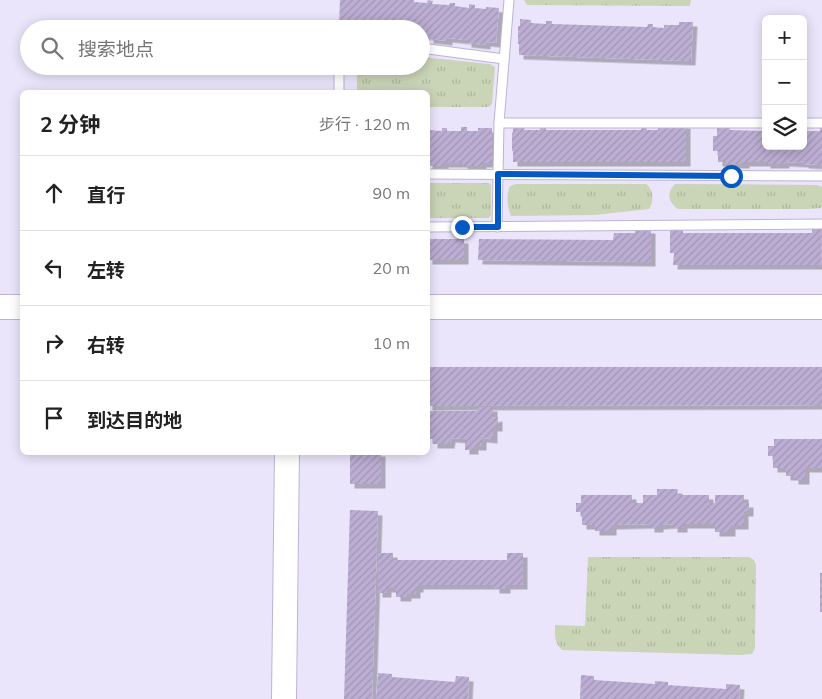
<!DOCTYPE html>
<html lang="zh">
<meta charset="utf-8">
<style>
:root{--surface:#fff;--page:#f2f2f2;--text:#222;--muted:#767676;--line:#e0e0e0}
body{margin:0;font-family:Mulish,"Noto Sans SC",sans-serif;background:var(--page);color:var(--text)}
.controls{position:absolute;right:15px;top:15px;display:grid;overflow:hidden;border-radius:8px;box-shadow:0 2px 12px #0003}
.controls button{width:45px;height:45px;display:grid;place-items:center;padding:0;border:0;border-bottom:1px solid var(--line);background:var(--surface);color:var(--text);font:25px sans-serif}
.stop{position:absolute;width:15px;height:15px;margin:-11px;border:4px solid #0559c3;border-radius:50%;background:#fff}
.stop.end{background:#0559c3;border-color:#fff;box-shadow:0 1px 5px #0008}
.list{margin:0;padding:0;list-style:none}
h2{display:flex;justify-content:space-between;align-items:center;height:65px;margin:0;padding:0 20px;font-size:21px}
h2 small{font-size:16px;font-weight:400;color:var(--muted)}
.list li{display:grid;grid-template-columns:32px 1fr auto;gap:15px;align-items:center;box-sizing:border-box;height:75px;padding:0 20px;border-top:1px solid var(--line)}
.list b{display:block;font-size:19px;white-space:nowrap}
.list em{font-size:16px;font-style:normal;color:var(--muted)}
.icon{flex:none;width:28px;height:28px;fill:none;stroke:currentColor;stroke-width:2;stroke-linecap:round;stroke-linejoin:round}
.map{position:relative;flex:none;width:822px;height:699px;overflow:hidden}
.search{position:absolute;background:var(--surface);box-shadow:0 2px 12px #0003;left:20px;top:20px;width:410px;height:55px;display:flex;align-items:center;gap:12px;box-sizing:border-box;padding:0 18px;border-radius:28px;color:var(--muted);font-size:19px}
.panel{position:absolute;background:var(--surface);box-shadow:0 2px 12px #0003;left:20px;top:90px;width:410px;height:365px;border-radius:8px}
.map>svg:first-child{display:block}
.grass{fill:url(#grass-tufts)}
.building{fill:url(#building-hatch);filter:url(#shadow)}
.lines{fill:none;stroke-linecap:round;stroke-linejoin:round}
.service-casing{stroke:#bdb3d5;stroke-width:11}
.tertiary-casing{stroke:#bdb3d5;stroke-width:26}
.service{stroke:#fff;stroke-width:9}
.tertiary{stroke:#fff;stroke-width:24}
.route{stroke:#0559c3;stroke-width:6}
</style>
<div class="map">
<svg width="822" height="699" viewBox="0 0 822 699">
<defs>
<pattern id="grass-tufts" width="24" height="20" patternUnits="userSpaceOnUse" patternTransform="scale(1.25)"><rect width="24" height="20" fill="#cad4b7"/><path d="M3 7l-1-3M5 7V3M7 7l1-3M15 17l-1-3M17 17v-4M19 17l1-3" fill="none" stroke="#adb59d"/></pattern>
<pattern id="building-hatch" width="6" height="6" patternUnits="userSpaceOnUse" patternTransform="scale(1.25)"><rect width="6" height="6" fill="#bcaed3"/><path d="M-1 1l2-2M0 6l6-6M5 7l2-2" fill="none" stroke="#a195b5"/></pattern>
<filter id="shadow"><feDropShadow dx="4.5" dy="4.5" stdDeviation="0" flood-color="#0004"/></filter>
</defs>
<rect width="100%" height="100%" fill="#ebe5fb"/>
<g class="grass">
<path d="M524,0H691L690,6L527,5Z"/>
<path d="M421,57L490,64L495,67L492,104L488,107H428V92H357V66H421Z"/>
<path d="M428,183H488L491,185V215L489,218H428Z"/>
<path d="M516,184H646C654,190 654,202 649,209L595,215L511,216C507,207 506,195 510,186Z"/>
<path d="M675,184L818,185L822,187V208L808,209H678C668,202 666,193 675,184Z"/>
<path d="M588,557H749L754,560L756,565L755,648L752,654L740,655L562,650C554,642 555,636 555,625L585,626Z"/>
</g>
<g class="building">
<path d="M340,0H414V2L427,3L428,0L433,1L432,4L449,5L450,3H455V6L469,8V4L475,5V8L486,9V7L499,8L496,43L486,42V45L467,43V40L448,38V41L429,39V36L421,35V29H346L347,27L339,26Z"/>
<path d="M520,19L531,20V23L546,24V21H552V24L647,27L648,24H653V27L664,28V25H679V22H693L691,61L519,55V44H518V26H520Z"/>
<path d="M672,123L686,124V162H513V151H512V132L513,133V126H525L524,130H540V127H546V130H641V127H646L647,130H658V127L672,128Z"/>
<path d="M461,127H467V131H478V128H492V163H482V166H463V163H444V166H428V130L442,131V128H447V131H461Z"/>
<path d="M717,128H730V130L766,131V146H803V131H820V128H822V165L804,164V163L785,162V164H766V162H745V164H725V162H718V151H713V136H717Z"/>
<path d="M635,229H651V262L478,260L479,239L613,240L614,233H635Z"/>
<path d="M670,229H683V233H812V229H822L821,265H673L674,253H670Z"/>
<rect x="428" y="239" width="36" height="21"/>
<path d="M428,367H822V405L428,406Z"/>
<path d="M477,407H493V418L498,417V427H493V439L482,438V446H474V450H465V439L451,438L450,444H433V439H428V411H477Z"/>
<path d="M774,439H822V468H805V480H794V476H786V468H773V456H768V446H774Z"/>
<rect x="350" y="452" width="31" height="32"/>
<path d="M657,489H678L677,495H709V503H715V495H744V503H749V512H744V525H731V532H715V524H683V528H673V524L659,525V528H650V524L612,525V531H595V525H582V512H576V503H581V495H632V503H643V495H657Z"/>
<path d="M350,510L378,511L372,699H344Z"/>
<path d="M378,553H393V560H507V553H523V585H506V589H495V585H419V588H416V594H407V597H396V588H387V593H378Z"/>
<rect x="820" y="573" width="2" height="39"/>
<path d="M378,673L392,674V677L455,682L456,676L469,677L468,699H376Z"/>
<path d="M581,675L594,676V680L655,684V681L668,682V685L726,689V684L740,685L739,699H580Z"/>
</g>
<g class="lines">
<g class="service-casing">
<g id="service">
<path d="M421,48L504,59"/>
<path d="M339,92V66"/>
<path d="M499,123H766"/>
<path d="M803,123H822"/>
<path d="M428,174L822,176"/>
<path d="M428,227L822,224"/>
<path d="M497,227L499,123L509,0"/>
</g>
</g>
<g class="tertiary-casing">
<g id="tertiary">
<path d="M0,307H22"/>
<path d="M428,307H822"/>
<path d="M284,699L287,452"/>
</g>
</g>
<use href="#service" class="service"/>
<use href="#tertiary" class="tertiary"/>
</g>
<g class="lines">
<path class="route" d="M462,227H498V174L731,176"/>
</g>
</svg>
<div class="controls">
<button>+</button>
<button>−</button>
<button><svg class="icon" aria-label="layers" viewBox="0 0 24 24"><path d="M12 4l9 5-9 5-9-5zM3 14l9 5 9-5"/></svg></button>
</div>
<div class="stop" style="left:731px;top:176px"></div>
<div class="stop end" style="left:462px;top:227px"></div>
<div class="search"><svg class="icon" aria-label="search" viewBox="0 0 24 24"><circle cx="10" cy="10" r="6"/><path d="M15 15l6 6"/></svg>搜索地点</div>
<section class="panel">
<h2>2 分钟<small>步行 · 120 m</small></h2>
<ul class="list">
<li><svg class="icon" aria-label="ahead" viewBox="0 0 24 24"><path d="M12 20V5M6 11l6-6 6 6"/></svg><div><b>直行</b></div><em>90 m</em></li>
<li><svg class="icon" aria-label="left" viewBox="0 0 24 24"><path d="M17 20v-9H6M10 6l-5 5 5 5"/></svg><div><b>左转</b></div><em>20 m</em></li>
<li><svg class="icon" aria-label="right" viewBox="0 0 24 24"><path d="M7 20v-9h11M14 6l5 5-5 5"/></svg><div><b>右转</b></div><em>10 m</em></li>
<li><svg class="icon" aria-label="arrive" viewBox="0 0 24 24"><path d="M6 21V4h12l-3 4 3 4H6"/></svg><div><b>到达目的地</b></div></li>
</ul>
</section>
</div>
